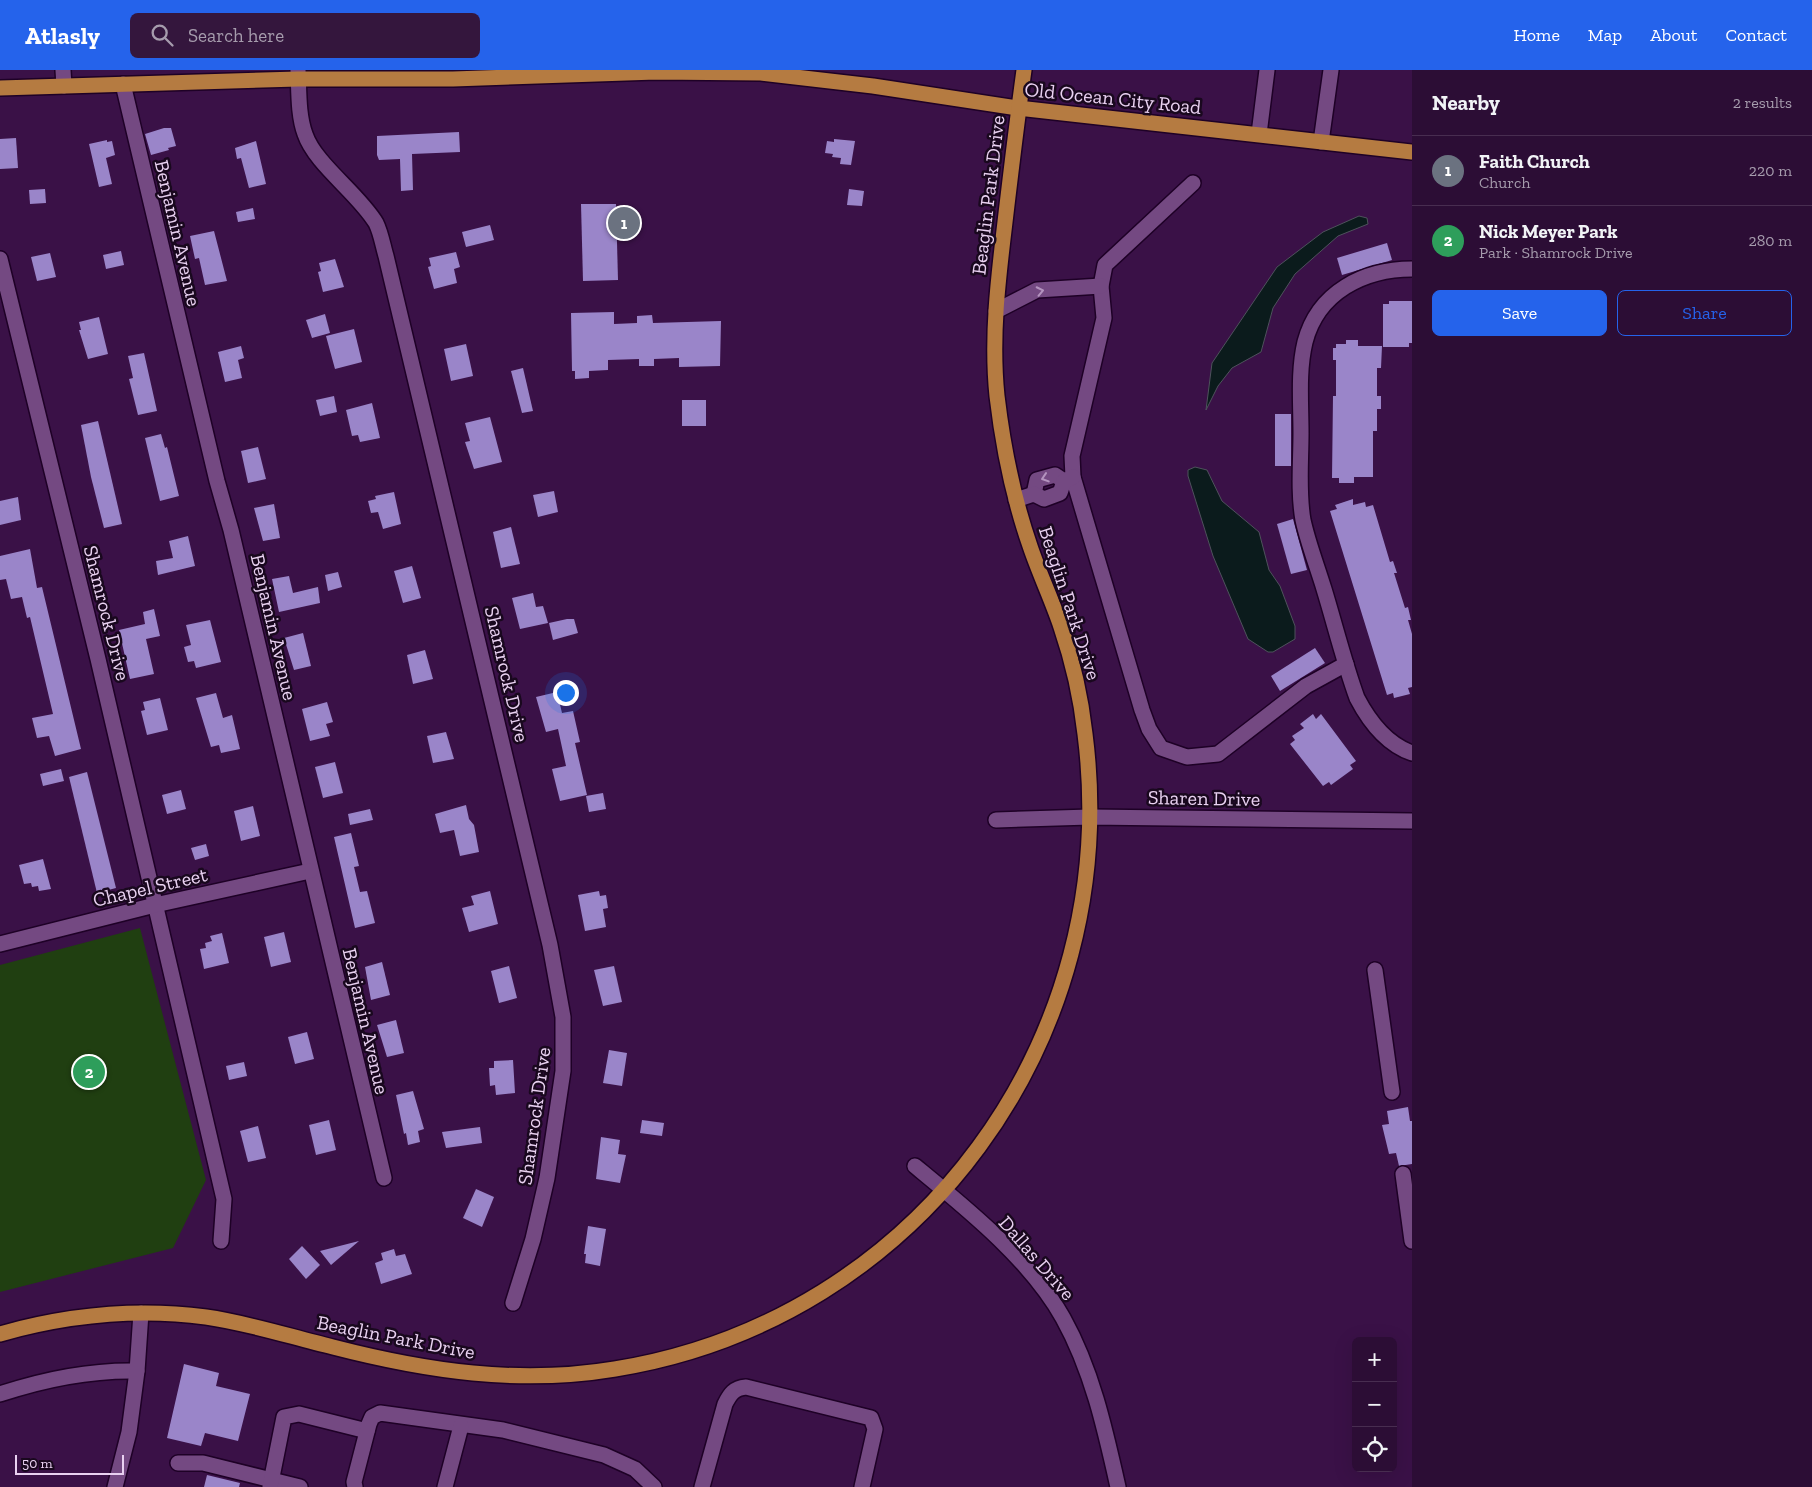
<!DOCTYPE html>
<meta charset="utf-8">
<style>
:root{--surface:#2c0d35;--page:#34163d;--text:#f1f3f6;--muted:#a69cad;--line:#482d50;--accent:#2563eb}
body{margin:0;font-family:"Zilla Slab",serif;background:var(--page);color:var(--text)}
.controls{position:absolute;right:15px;bottom:15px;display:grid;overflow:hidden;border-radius:8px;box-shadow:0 5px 20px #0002}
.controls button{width:45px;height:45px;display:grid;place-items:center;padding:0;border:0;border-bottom:1px solid var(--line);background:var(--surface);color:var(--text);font:25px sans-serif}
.scale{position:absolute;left:15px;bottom:12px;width:109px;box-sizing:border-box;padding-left:5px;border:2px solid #e9d1f1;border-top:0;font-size:14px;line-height:18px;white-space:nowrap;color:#e9d1f1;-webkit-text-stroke:4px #19081e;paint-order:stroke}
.you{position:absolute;left:565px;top:622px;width:18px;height:18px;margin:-12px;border:4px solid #fff;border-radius:50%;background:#1a73e8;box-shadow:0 0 0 8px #1a73e833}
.badge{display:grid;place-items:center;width:32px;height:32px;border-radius:50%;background:var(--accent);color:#fff;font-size:16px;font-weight:700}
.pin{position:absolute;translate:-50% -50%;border:2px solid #fff;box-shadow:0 1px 5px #0006}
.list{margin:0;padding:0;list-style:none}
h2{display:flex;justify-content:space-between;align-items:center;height:65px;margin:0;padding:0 20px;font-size:21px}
h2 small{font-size:16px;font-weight:400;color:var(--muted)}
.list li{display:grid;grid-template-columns:32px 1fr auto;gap:15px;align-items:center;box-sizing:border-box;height:70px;padding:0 20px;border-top:1px solid var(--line)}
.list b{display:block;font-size:19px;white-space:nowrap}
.list p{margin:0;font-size:16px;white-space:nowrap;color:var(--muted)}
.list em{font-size:16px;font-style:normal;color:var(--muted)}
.actions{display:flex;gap:10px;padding:15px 20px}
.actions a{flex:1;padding:11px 0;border:1px solid var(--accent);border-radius:8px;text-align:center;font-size:18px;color:var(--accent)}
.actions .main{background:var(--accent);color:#fff}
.icon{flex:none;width:28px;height:28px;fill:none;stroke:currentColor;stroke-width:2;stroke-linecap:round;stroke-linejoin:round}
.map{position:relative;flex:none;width:1412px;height:1417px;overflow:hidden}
header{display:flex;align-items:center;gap:30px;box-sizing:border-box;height:70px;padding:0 25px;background:var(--accent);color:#fff}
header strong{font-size:24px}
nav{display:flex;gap:28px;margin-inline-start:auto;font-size:18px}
.search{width:350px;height:45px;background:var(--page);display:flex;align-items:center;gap:12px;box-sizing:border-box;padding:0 18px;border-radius:8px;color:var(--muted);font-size:19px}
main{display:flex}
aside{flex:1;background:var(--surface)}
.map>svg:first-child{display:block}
.green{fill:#203f11}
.water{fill:#0b1b1c;stroke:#4e525c}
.building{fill:#9a85c9}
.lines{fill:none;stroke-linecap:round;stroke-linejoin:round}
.minor-casing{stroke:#1e0126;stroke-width:18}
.major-casing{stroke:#1e0126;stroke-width:18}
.minor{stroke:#744982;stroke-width:15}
.major{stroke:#b57b41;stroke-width:15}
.oneway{stroke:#b494bf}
.labels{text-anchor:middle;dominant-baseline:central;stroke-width:5;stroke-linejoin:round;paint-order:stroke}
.street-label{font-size:20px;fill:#e9d1f1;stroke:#19081e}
</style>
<header>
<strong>Atlasly</strong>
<div class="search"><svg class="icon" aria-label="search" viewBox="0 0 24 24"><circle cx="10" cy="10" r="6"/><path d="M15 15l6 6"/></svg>Search here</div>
<nav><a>Home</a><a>Map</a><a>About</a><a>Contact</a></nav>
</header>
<main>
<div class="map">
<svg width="1412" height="1417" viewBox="0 0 1412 1417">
<rect width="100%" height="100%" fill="#3a1147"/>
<path class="green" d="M140,858L206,1110L173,1178L0,1222V895Z"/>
<g class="water">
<path d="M1359,146L1367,148L1368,154L1338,166L1295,204L1273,238L1261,282L1232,298L1218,316L1206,340L1212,293L1277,197L1323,162Z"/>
<path d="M1195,397L1207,400L1222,431L1259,462L1269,500L1280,516L1295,556V569L1273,582H1268L1248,569L1213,486L1188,406V400Z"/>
</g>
<g class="building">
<path d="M164,58H171L176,76L168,78L169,80L151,85L145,64Z"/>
<path d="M459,62L460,82L412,84L413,120L401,121L400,89L379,90L377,85V66Z"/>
<path d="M16,68L18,98L0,99V69Z"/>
<path d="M834,69L855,71L851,95L840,94L841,88L832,87L833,84L825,83L827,71L834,72Z"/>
<path d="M107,70V72L112,71L115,85L106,88L112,114L99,117L89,74Z"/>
<path d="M256,71L266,114L249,118L241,88L237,89L235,78Z"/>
<path d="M45,119L46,133L30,134L29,120Z"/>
<path d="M849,119L864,121L862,136L847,135Z"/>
<path d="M581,134H616L618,210L583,211Z"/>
<path d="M253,138L255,149L238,152L236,142Z"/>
<path d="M490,155L494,170L466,177L462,162Z"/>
<path d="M214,161L227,211L205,215L199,188L195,189L190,166Z"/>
<path d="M1387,173L1392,190L1342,205L1337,188Z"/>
<path d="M121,181L124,195L106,199L103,185Z"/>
<path d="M456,182L460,197L454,199L457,213L434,219L428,197L431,196L429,188Z"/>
<path d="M50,183L56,207L37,211L31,187Z"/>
<path d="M335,189L344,217L323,222L318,202L321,201L319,193Z"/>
<path d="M1389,231H1412V273H1409V277H1383V234H1389Z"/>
<path d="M614,242V254L637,253V246L652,245L653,253L721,251L720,296L679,297V288L654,289V296H639V289L608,290V300L589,301V308L575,309V301H572L571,243Z"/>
<path d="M325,244L330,263L312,268L306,250Z"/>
<path d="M99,247L108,284L88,289L79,260H81L79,252Z"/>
<path d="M354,259L362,292L335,299L326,266Z"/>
<path d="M1346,270H1358V276H1382L1381,298H1377V326H1381V339H1377V361H1373V407H1354V413H1339V408H1332L1333,326H1336V290H1333V278H1336V274H1346Z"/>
<path d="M466,274L473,306L451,311L444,279Z"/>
<path d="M241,276L244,288L238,290L242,308L225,312L218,282Z"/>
<path d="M144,283L157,341L138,345L129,309L133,308L128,286Z"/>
<path d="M523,298L533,341L522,343L511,301Z"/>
<path d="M334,326L337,342L320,346L316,330Z"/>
<rect x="682" y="330" width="24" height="26"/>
<path d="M372,333L380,368L360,372L358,365L352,366L346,340Z"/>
<rect x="1275" y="344" width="16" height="52"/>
<path d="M490,347L502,392L474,399L465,372L470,371L465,353Z"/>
<path d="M98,351L122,454L104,458L91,407L81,355Z"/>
<path d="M161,364L165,378L167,377L179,426L160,431L145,368Z"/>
<path d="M258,377L266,409L248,413L241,381Z"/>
<path d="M554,421L558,442L538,447L533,425Z"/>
<path d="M394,422L401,454L383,459L378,442L371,443L368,431L376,429L375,426Z"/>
<path d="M18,427L21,450L0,455V431Z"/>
<path d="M1353,429V435L1365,432L1366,437L1373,435L1390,492L1393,491L1397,503H1394L1405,538L1408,537L1411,550H1408L1412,564V617L1408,618L1410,624L1394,628L1393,623L1387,625L1330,441L1337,439L1335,435Z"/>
<path d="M274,434L280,468L263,471L254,438Z"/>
<path d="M1293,449L1307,500L1291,504L1277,454Z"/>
<path d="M511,457L520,494L501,498L493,462Z"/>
<path d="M188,466L195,496L158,505L156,491L173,488L169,471Z"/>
<path d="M30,479L37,518L42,517L81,679L55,686L49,666L37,668L32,648L53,644L30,547L27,548L22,527L11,529L6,509L0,510V486Z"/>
<path d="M412,496L421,528L403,533L394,501Z"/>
<path d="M338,502L342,517L328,521L325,505Z"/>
<path d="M289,506L293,523L318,517L320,533L279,542L272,509Z"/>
<path d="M533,523L536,537L543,536L548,553L520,559L512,528Z"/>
<path d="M154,539L160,566L146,569L154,604L130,609L119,560L145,554L143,542Z"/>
<path d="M567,549H574L578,563L553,570L549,553Z"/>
<path d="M210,550L221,592L196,598L194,591L188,592L184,577L191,575L186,555Z"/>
<path d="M303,563L311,596L294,600L284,568Z"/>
<path d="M1315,578L1325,593L1280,621L1271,606Z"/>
<path d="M425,580L433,609L413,614L407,585Z"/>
<path d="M557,622L562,643L573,641L580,672L575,673L587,725L560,731L552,699L566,696L558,659L546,662L536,627Z"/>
<path d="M216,623L223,648L232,645L240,679L221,683L219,675L211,677L196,628Z"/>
<path d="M160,628L168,660L147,665L141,641L145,640L143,632Z"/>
<path d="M327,632L333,652L326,654L330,666L310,671L302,639Z"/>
<path d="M1313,644L1316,649L1321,644L1356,691L1350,695L1353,699L1331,715L1329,712L1323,716L1290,674L1295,670L1292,666L1304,658L1300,654Z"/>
<path d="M446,662L454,689L433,693L427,666Z"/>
<path d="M335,692L343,723L323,728L315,697Z"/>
<path d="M61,699L64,711L43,716L40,704Z"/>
<path d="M87,702L116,818L97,823L69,707Z"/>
<path d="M181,720L186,739L167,744L162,725Z"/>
<path d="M603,723L606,739L589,742L586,726Z"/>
<path d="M466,735L469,749L474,755L479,782L460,786L454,760L440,763L435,744Z"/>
<path d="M253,736L260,766L241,771L234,741Z"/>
<path d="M370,739L373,750L350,755L348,744Z"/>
<path d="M351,763L359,796L354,797L360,822L367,821L375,853L355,858L334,767Z"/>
<path d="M206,774L209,786L195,790L191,778Z"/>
<path d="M43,789L51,819L39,821L38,816L32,817L31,813L24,814L19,795Z"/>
<path d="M490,821L498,854L469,862L462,838L474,835L471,826Z"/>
<path d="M599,821L600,826L606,825L608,838L603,839L606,857L585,861L578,825Z"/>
<path d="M284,862L291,892L271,897L264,867Z"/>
<path d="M222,863L229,893L204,899L200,879L206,878L205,873L212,871L210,866Z"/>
<path d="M382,892L390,925L371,930L365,897Z"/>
<path d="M509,896L517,928L499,933L491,901Z"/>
<path d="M614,896L622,932L603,936L594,900Z"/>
<path d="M396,950L404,983L387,987L377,955Z"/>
<path d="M307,962L314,989L295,994L288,967Z"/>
<path d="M609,980L627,983L622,1016L603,1013Z"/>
<path d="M513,990L515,1023L496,1025L495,1015L490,1016L489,998H494V991Z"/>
<path d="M244,992L247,1006L229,1010L226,996Z"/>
<path d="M413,1021L424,1059L418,1061L420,1072L408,1075L406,1063L404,1064L396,1025Z"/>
<path d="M1408,1037L1410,1051H1412V1094L1399,1096L1396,1083L1389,1084L1382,1055L1389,1054L1387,1041Z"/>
<path d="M329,1050L336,1080L316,1085L309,1055Z"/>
<path d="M642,1050L664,1053L662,1066L640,1063Z"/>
<path d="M258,1056L266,1088L248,1092L240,1061Z"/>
<path d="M480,1057L482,1073L446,1078L442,1062Z"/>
<path d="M601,1067L620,1070L618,1084L626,1085L620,1113L596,1109Z"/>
<path d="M476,1119L494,1127L482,1157L463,1148Z"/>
<path d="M588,1156L606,1159L600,1196L585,1193L586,1184H584Z"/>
<path d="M359,1171L331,1195L320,1181Z"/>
<path d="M302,1176L320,1195L306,1209L289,1189Z"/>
<path d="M394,1179L396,1186L405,1184L412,1204L381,1214L375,1193L383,1190L381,1183Z"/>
<path d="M184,1294L219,1303L216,1316L250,1324L238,1371L205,1363L201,1376L167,1368Z"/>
<path d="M207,1405L240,1413L239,1417H204Z"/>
</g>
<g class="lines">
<g class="minor-casing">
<g id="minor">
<path d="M63,0L64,16"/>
<path d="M298,0C299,21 298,45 305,64C315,94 358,123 376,153C381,163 383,176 386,186L550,875L563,947V1001L547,1108L533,1169L513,1233"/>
<path d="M123,14L217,411L231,460L384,1108"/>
<path d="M1259,64L1267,0"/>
<path d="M1321,72L1331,0"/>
<path d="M1193,113L1105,195L1101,216L1104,248L1072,386L1073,407L1142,640L1149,659L1161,678L1187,687L1218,684L1306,616L1346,594"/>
<path d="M0,189L98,589L224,1129L221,1171"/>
<path d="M1412,199C1364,199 1318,222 1305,272C1298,301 1301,333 1301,363C1301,391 1298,422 1303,450C1308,473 1317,496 1324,519C1335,555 1344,592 1357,628C1369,651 1386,674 1412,683"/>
<path d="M996,241L1037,220L1101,216"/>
<path d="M1034,424L1037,410L1055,405L1064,411"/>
<path d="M1016,430L1034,424L1044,429L1060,423L1064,411L1073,407"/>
<path d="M996,750L1090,747L1412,751"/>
<path d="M0,874L155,835L310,801"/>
<path d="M1375,900L1392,1022"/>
<path d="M915,1096C966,1138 1030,1189 1063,1248C1092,1300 1105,1359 1118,1417"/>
<path d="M1403,1104L1412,1171"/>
<path d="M0,1324C45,1309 89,1300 137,1301"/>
<path d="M178,1393H203L300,1417"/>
<path d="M115,1417L129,1362L137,1301L141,1243"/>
<path d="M270,1417L284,1347L299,1344L367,1361"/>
<path d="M355,1417L354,1412L369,1354L372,1347L380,1343L503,1360L604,1385L635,1399L654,1417"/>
<path d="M445,1417L461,1356"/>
<path d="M702,1417L725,1334C730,1324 734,1318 746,1317L871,1348L875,1359L862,1417"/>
</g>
</g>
<g class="major-casing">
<g id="major">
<path d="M0,18L298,9H453L656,2L761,3L873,16L1018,38L1412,82"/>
<path d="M0,1264C67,1245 136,1238 206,1247C249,1253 291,1267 333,1277C426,1301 519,1315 615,1299C919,1250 1124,968 1085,664C1081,628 1073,592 1061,557C1052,530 1039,503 1030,476C1013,427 1003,377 997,326C991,268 998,210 1005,152C1011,101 1017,51 1024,0"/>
</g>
</g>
<use href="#minor" class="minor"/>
<use href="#major" class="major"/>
</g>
<defs><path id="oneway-chevron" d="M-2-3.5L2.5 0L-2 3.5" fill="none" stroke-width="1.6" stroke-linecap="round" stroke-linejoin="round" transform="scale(1.25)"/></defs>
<g class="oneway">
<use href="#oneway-chevron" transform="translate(1040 221) rotate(-12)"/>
<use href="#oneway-chevron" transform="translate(1045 408) rotate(162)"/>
</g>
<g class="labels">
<g class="street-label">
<text transform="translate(1113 28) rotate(6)">Old Ocean City Road</text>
<text transform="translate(988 125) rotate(-83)">Beaglin Park Drive</text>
<text transform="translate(178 163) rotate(77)">Benjamin Avenue</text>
<text transform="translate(1070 533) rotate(72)">Beaglin Park Drive</text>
<text transform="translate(107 543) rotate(76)">Shamrock Drive</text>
<text transform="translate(274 557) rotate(77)">Benjamin Avenue</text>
<text transform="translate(507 604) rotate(77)">Shamrock Drive</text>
<text transform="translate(1204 728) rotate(1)">Sharen Drive</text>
<text transform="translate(150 817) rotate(-13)">Chapel Street</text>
<text transform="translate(366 951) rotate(77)">Benjamin Avenue</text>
<text transform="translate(534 1046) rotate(-82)">Shamrock Drive</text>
<text transform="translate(1037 1188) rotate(49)">Dallas Drive</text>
<text transform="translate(396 1267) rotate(11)">Beaglin Park Drive</text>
</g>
</g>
</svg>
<div class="controls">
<button>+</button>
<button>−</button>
<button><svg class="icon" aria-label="locate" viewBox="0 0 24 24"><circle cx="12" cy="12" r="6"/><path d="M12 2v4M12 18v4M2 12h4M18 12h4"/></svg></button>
</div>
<div class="scale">50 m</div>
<div class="you"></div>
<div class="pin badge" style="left:624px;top:153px;background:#6b7280">1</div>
<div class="pin badge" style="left:89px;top:1002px;background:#2e9e5b">2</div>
</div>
<aside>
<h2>Nearby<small>2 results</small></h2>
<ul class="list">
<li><span class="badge" style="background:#6b7280">1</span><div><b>Faith Church</b><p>Church</p></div><em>220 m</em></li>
<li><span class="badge" style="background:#2e9e5b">2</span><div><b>Nick Meyer Park</b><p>Park · Shamrock Drive</p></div><em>280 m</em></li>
</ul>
<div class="actions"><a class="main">Save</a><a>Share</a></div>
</aside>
</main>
